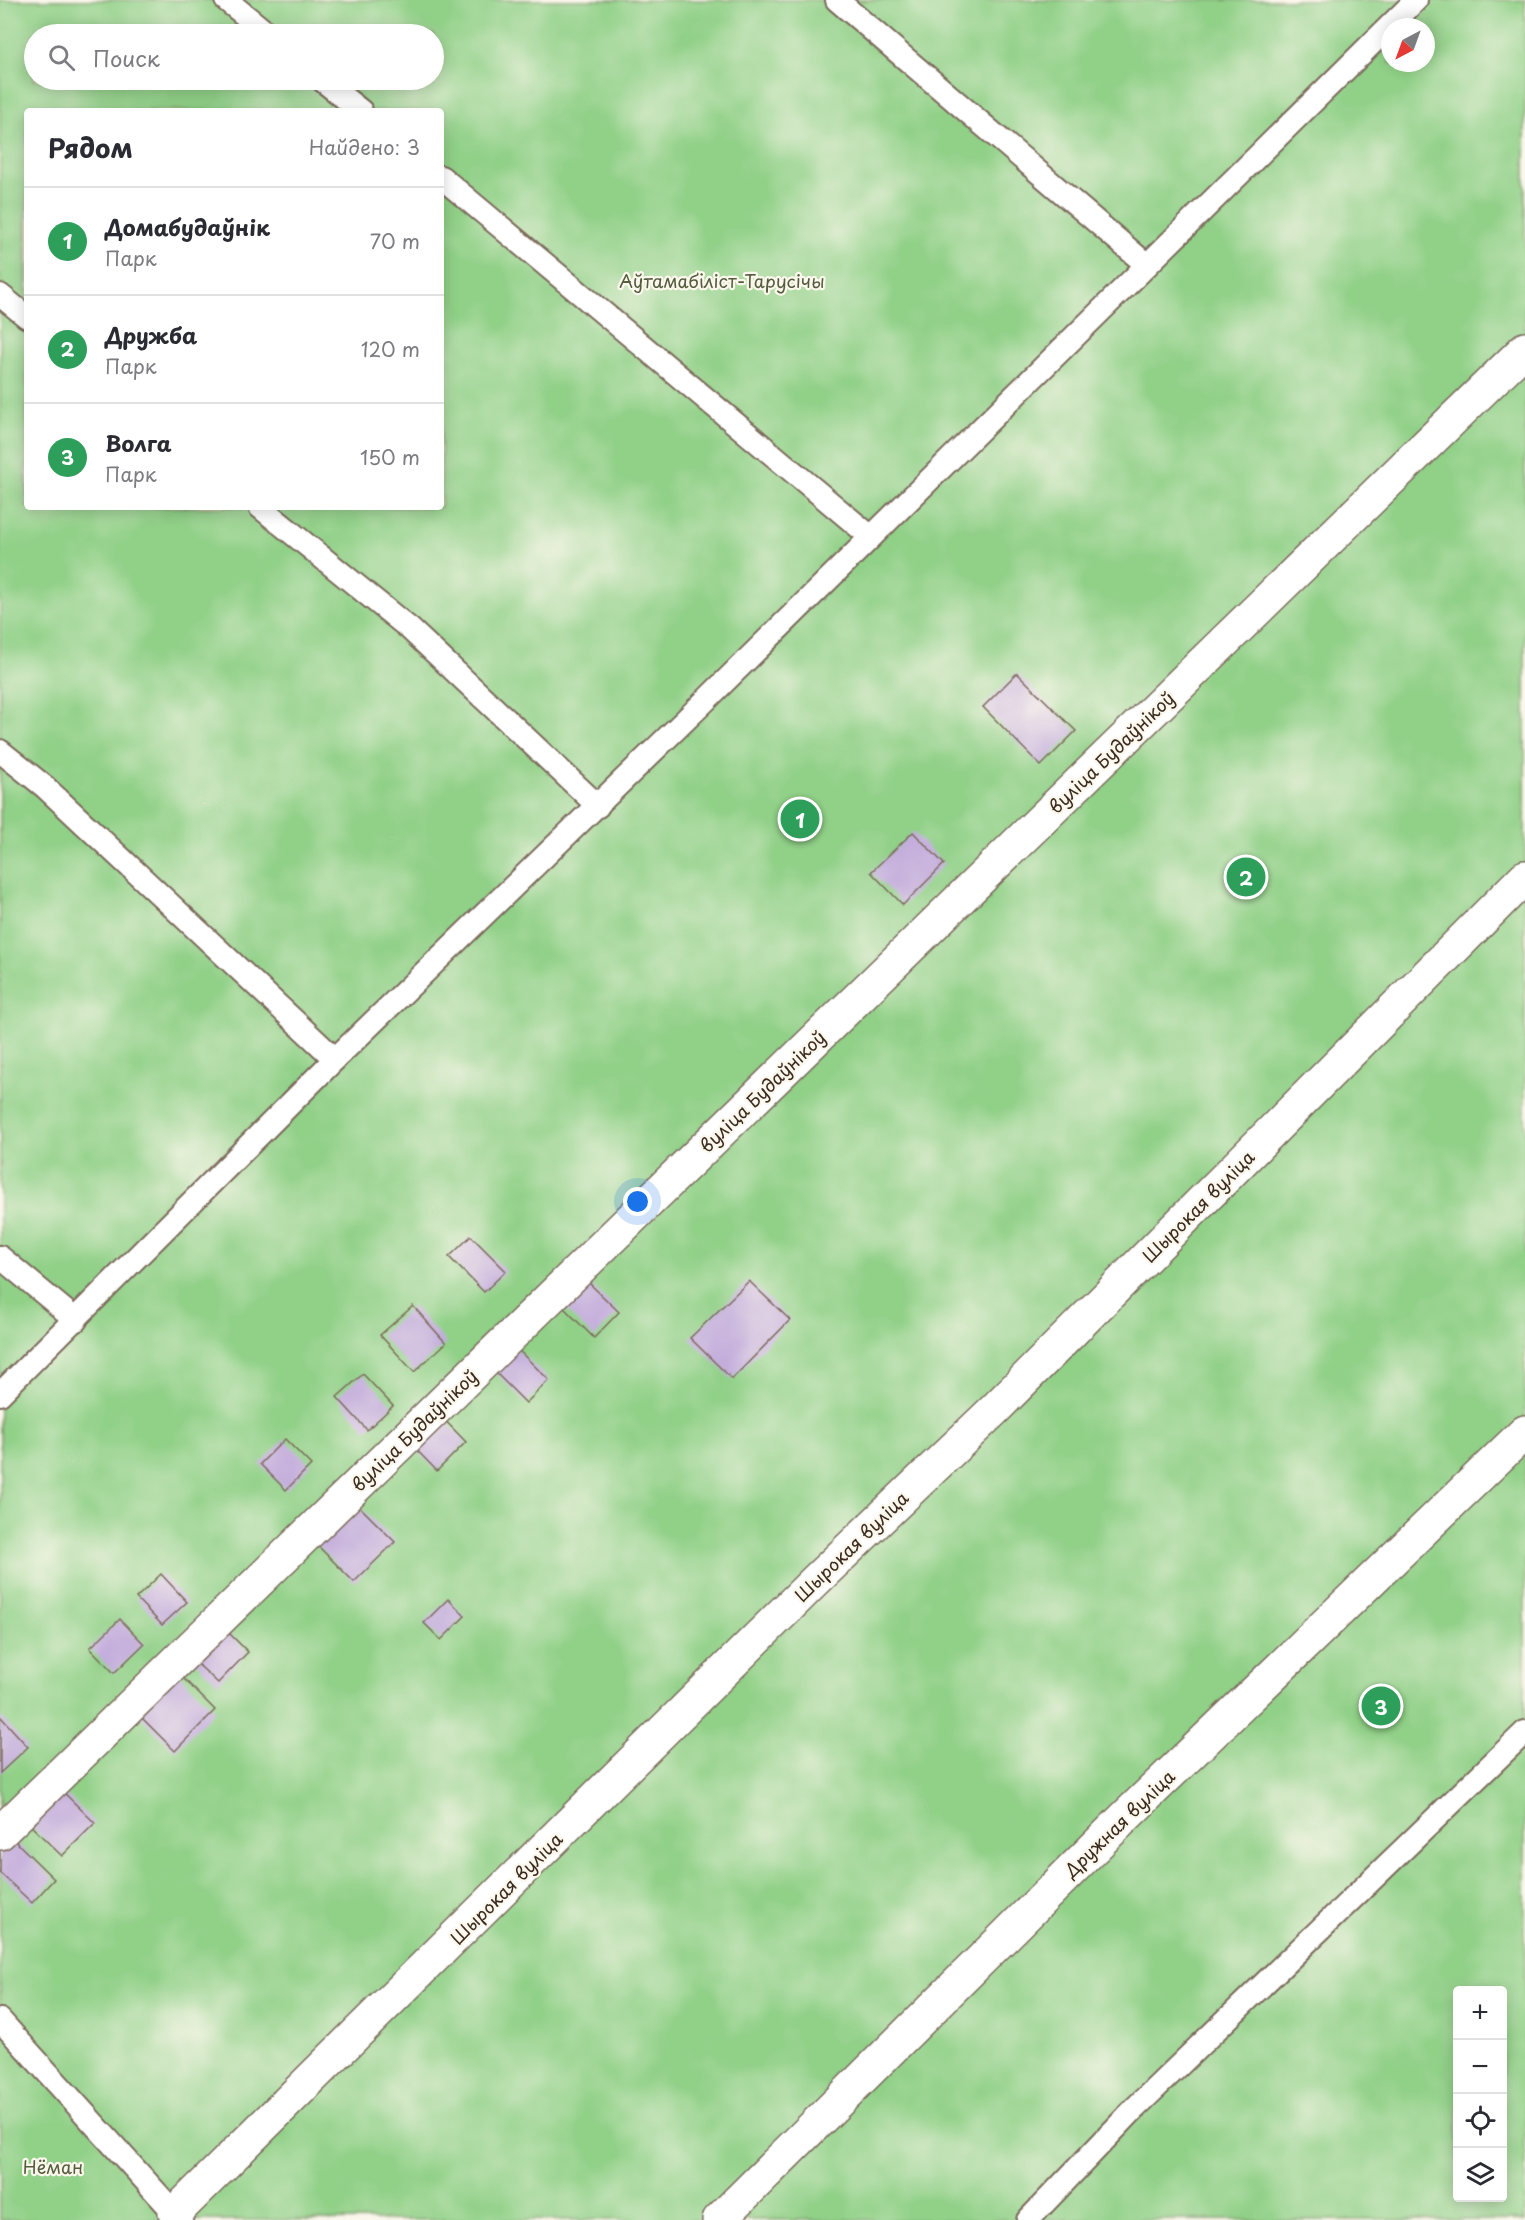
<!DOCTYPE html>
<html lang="ru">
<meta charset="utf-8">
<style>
:root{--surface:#fff;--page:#f2f2f3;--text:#2b2b33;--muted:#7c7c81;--line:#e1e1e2;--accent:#ea580c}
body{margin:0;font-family:"Playpen Sans",sans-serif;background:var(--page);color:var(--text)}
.controls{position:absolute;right:18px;bottom:18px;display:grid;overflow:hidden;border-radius:6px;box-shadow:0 3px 15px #0003}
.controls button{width:54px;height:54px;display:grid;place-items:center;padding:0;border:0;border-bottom:2px solid var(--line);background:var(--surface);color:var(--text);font:30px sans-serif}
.compass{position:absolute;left:1381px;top:18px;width:54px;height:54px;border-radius:50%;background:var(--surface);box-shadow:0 3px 15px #0003;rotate:221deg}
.you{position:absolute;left:638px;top:1202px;width:21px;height:21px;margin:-15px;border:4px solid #fff;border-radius:50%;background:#1a73e8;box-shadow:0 0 0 9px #1a73e833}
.badge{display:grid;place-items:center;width:39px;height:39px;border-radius:50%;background:var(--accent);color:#fff;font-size:20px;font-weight:700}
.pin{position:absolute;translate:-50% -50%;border:3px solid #fff;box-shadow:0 2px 6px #0006}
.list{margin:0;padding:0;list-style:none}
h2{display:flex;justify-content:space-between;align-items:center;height:78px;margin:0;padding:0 24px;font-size:26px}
h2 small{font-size:20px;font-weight:400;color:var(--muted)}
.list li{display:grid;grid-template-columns:39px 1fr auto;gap:18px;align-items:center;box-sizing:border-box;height:108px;padding:0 24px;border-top:2px solid var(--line)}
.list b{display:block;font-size:22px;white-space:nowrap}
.list p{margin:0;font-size:20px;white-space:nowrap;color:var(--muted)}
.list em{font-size:20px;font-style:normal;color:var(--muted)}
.icon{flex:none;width:33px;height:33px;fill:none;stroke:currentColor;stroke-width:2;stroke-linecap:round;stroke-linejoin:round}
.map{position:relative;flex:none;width:1525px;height:2220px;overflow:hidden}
.search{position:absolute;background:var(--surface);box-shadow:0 3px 15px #0003;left:24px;top:24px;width:420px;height:66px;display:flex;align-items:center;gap:15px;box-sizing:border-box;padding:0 21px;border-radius:33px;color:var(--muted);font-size:22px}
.panel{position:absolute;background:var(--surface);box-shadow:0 3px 15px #0003;left:24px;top:108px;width:420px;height:402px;border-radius:6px}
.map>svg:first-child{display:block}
.green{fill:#90d087;stroke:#667d52;stroke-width:1.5;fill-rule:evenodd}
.building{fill:#c2acdb}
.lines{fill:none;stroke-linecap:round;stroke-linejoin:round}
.service-casing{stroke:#7c6b5b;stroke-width:26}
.minor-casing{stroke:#7c6b5b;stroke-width:36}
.service{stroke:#fff;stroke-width:22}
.minor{stroke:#fff;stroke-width:33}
.labels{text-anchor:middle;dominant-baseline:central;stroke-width:4.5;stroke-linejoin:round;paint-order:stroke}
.park-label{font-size:18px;fill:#545c3e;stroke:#fbf7ec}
.street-label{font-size:18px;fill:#3b2a1e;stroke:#fbf7ec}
</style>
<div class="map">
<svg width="1525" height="2220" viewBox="0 0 1525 2220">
<rect width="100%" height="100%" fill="#fbf7ec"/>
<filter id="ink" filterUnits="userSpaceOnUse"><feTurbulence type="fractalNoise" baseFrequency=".0167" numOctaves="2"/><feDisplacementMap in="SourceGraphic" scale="12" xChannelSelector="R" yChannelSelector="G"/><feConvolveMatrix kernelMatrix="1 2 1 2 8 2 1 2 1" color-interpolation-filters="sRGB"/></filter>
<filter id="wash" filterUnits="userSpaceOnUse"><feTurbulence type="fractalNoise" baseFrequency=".008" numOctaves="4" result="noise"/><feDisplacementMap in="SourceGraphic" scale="24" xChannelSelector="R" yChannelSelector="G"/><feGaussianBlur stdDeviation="1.35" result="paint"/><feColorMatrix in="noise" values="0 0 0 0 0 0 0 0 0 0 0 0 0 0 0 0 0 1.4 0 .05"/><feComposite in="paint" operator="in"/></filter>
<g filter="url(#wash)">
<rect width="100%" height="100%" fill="#f4e4cb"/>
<path class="green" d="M0,0H1525V2220H0ZM1390,27H1426V63H1390ZM34,34H434V80H34ZM27,111H441V507H27ZM1458,1990H1502V2198H1458Z"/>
<g id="blocks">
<g class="building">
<path d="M1017,673L1076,731L1041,766L983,707Z"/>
<path d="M913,832L944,864L903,905L871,872Z"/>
<path d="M471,1236L506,1271L484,1292L449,1257Z"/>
<path d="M749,1281L790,1320L732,1379L690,1338Z"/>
<path d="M589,1283L619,1312L594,1338L564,1308Z"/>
<path d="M413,1306L446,1343L414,1372L380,1335Z"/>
<path d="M512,1344L549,1380L526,1403L490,1367Z"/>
<path d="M363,1374L393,1406L367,1430L337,1397Z"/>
<path d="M435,1410L466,1442L437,1471L406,1439Z"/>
<path d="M285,1439L311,1465L286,1490L260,1464Z"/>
<path d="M348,1495L395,1542L354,1582L308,1536Z"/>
<path d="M161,1574L187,1602L162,1625L136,1598Z"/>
<path d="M448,1599L465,1616L441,1640L424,1623Z"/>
<path d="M120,1619L144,1644L114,1673L90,1648Z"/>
<path d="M219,1623L248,1652L218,1683L188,1655Z"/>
<path d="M173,1668L215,1710L175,1751L133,1709Z"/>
<path d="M0,1716L28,1747L0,1773Z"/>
<path d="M58,1787L95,1823L62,1856L26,1821Z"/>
<path d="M10,1836L54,1879L32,1903L0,1873V1846Z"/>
</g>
</g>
</g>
<g filter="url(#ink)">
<use href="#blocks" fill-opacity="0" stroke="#7c6b5b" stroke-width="1.5"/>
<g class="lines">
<g class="service-casing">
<g id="service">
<path d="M226,0L268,34"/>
<path d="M837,0L1147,265"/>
<path d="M322,80L361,111"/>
<path d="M441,177L871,537"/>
<path d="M0,295L27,317"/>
<path d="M260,507L410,629L598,806"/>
<path d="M0,751L45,787L335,1059"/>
<path d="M0,1257L76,1320"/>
<path d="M0,1394L335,1059L707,699L1416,0"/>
<path d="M0,2020L181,2220"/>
<path d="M1028,2220L1135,2108L1525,1732"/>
</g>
</g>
<g class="minor-casing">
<g id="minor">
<path d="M0,1833L1525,349"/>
<path d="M175,2213L815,1581L995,1409L1525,877"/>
<path d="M719,2220L1125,1817L1525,1432"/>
</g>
</g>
<use href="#service" class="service"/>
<use href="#minor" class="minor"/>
</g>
</g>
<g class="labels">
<g class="park-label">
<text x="722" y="280">Аўтамабіліст-Тарусічы</text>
<text x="53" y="2166">Нёман</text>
</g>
<g class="street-label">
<text transform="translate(1111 752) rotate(-44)">вуліца Будаўнікоў</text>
<text transform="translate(762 1091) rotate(-44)">вуліца Будаўнікоў</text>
<text transform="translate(1198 1206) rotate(-45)">Шырокая вуліца</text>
<text transform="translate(414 1430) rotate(-44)">вуліца Будаўнікоў</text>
<text transform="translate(851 1546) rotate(-44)">Шырокая вуліца</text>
<text transform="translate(1119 1823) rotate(-44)">Дружная вуліца</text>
<text transform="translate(506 1888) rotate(-45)">Шырокая вуліца</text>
</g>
</g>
</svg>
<div class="controls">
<button>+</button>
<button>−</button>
<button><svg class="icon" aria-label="locate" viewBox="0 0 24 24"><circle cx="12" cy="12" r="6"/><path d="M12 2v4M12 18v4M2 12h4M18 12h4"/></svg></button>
<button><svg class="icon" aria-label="layers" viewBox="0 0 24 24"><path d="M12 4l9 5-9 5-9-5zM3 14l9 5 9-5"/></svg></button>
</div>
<svg class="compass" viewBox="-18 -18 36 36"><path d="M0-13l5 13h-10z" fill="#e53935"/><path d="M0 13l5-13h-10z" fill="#7c7c81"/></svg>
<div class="you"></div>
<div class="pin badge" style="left:800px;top:819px;background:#2e9e5b">1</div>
<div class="pin badge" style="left:1246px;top:877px;background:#2e9e5b">2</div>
<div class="pin badge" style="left:1381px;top:1706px;background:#2e9e5b">3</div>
<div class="search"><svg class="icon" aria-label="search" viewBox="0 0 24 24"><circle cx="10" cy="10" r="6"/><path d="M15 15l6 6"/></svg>Поиск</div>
<section class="panel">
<h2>Рядом<small>Найдено: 3</small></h2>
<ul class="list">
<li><span class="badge" style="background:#2e9e5b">1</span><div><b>Домабудаўнік</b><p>Парк</p></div><em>70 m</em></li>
<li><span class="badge" style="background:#2e9e5b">2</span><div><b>Дружба</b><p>Парк</p></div><em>120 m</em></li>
<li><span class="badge" style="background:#2e9e5b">3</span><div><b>Волга</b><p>Парк</p></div><em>150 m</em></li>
</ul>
</section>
</div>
